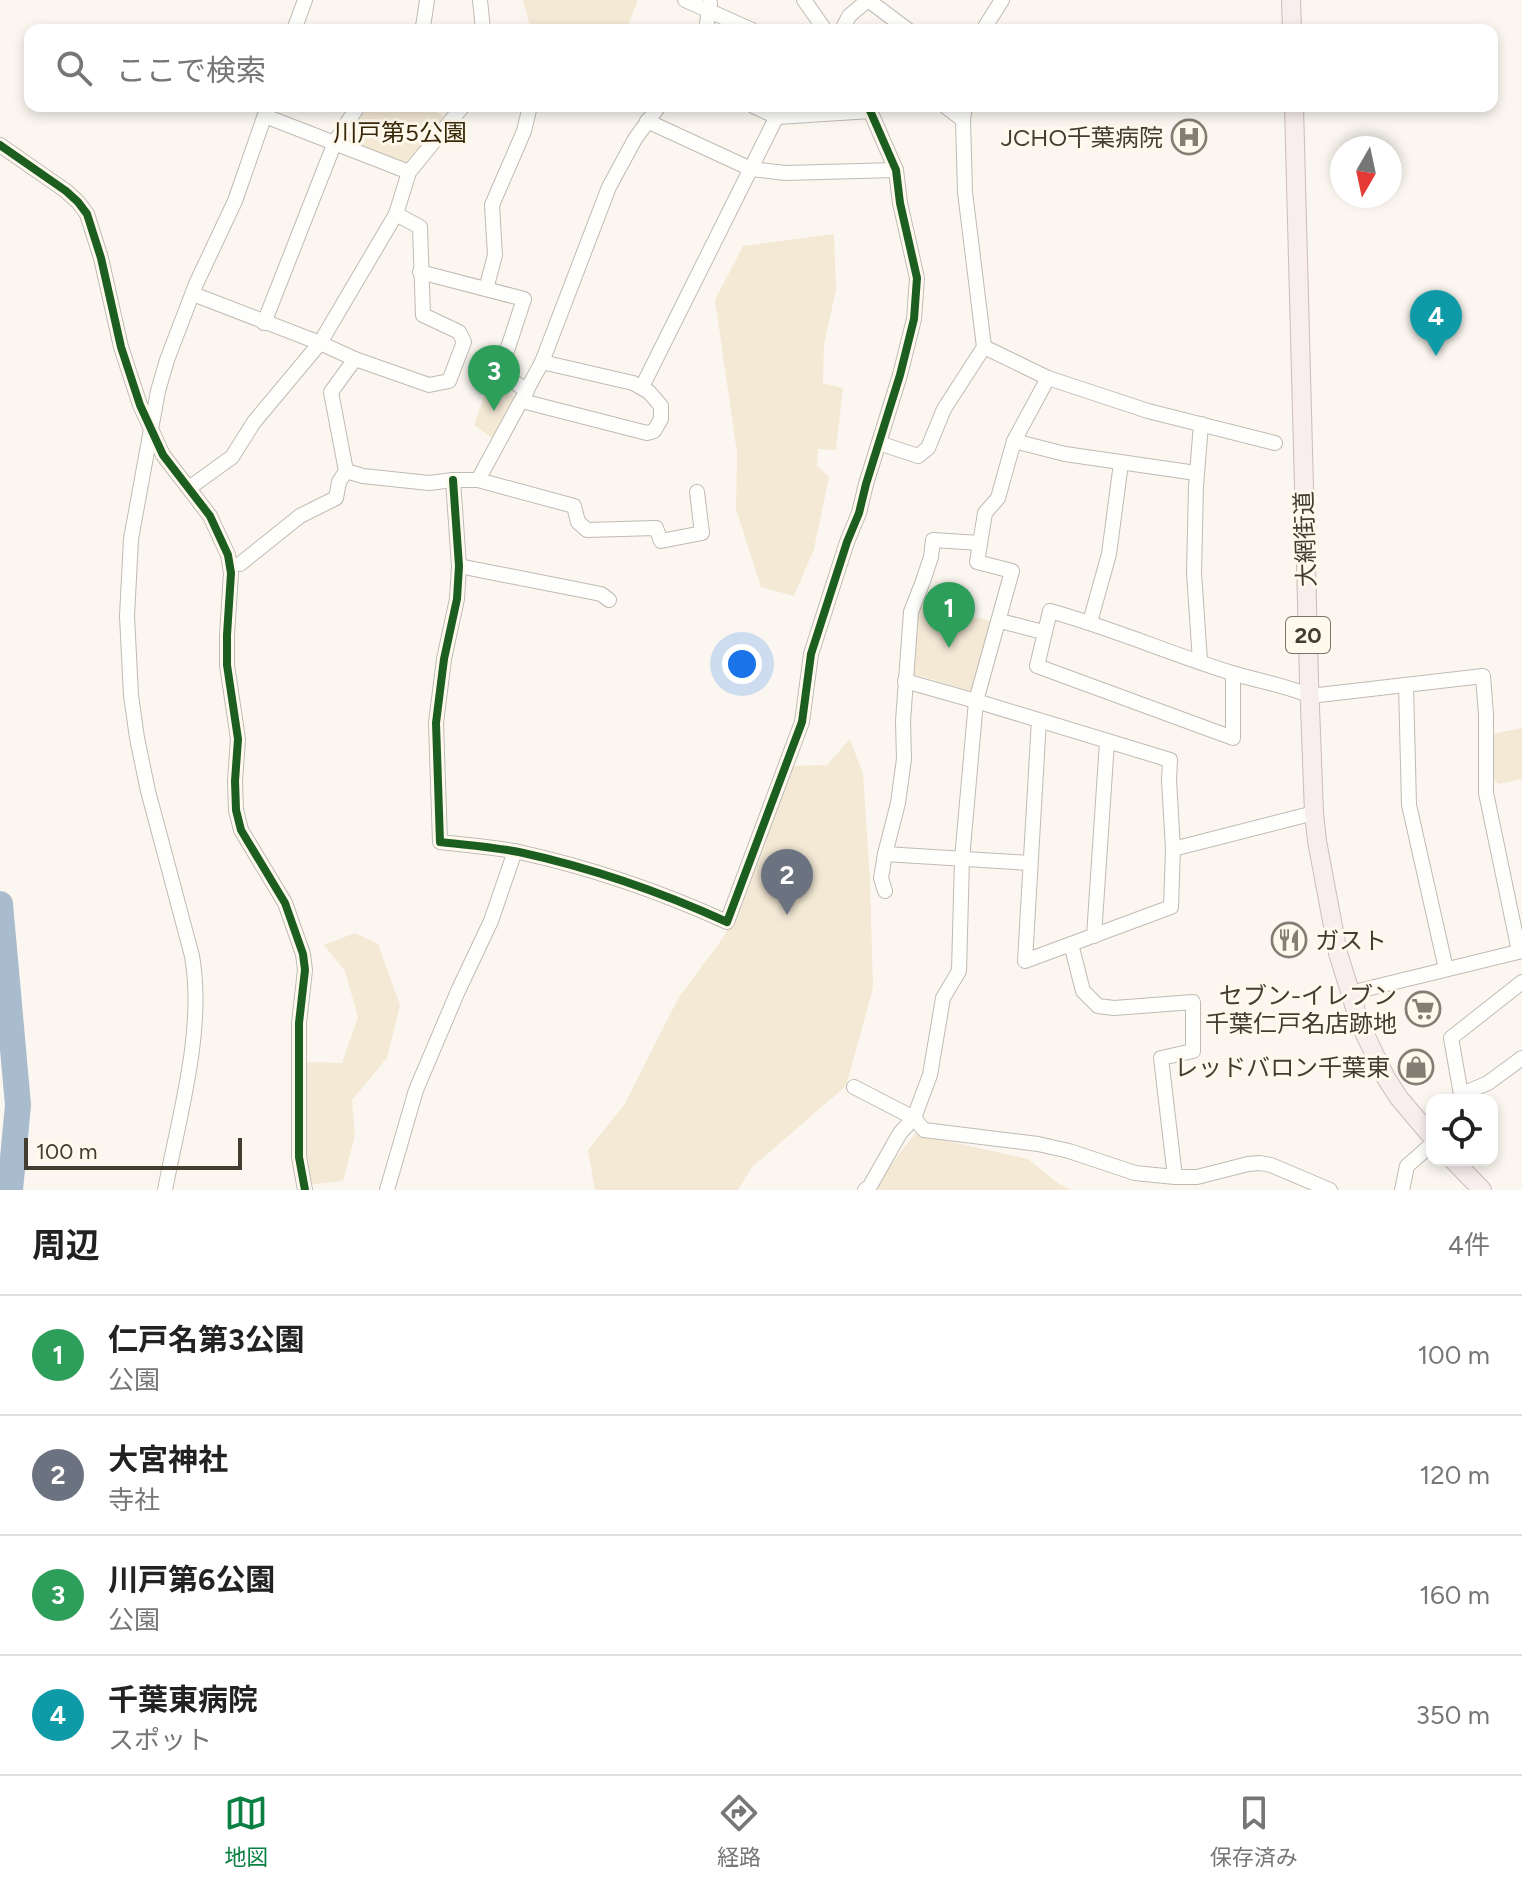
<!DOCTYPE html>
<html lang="ja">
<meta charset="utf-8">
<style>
:root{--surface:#fff;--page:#f2f2f2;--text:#222;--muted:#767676;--line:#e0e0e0;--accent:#0b8043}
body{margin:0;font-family:Figtree,"Noto Sans JP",sans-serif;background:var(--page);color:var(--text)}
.controls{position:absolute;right:24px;bottom:24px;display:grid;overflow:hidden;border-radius:16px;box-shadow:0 4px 12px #0003}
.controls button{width:72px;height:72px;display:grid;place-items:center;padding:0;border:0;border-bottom:2px solid var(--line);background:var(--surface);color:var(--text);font:40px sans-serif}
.compass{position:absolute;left:1330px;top:136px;width:72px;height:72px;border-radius:50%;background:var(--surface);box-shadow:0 4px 12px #0003;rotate:189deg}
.scale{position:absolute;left:24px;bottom:20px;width:218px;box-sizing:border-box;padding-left:8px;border:4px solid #433c30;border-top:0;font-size:22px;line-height:28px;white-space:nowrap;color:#433c30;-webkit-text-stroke:6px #fff8ec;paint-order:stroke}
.you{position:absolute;left:742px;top:664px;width:28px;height:28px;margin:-20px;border:6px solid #fff;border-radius:50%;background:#1a73e8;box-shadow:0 0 0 12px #1a73e833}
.badge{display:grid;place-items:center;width:52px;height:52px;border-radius:50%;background:var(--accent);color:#fff;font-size:26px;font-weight:700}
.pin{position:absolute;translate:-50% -66px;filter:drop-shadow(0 2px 4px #0008)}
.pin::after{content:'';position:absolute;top:42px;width:28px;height:24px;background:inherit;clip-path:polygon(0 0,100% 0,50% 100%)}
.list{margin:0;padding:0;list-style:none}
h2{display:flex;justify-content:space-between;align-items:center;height:104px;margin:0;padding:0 32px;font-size:34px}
h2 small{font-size:26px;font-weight:400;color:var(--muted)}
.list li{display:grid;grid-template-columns:52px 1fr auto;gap:24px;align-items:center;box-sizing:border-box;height:120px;padding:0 32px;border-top:2px solid var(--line)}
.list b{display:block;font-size:30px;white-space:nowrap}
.list p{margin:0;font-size:26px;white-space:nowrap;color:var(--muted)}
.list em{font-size:26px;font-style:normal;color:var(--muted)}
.icon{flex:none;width:44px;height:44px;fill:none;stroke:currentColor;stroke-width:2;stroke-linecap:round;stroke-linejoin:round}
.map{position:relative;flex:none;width:1522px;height:1190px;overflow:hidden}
.search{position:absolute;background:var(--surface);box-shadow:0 4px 12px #0003;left:24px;right:24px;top:24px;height:88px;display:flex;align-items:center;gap:20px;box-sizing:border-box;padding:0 28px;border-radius:16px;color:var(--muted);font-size:30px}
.sheet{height:584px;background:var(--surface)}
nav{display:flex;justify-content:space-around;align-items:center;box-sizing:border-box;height:112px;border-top:2px solid var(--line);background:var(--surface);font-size:22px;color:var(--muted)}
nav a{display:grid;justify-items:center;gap:4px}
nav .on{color:var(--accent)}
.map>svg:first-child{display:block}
.green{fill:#f4e9d5}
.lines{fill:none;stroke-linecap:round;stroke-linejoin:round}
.river{stroke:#a8bcce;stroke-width:26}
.minor-casing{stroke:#c0bbb2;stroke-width:16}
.major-casing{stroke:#ccbcb9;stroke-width:20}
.minor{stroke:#fefefd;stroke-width:14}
.major{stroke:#f8eeee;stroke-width:18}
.cycleway-casing{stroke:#fff8ec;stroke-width:13}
.cycleway{stroke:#1b5e20;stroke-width:8}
.labels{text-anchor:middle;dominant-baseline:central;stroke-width:6;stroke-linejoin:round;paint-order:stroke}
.shield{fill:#fff8ec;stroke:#7b7468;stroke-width:2}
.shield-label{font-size:22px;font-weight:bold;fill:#433c30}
.park-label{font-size:24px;fill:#382809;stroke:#fff8ec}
.poi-label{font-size:24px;fill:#433c30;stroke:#fff8ec;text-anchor:end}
.street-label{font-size:24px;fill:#433c30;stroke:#fff8ec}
</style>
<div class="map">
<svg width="1522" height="1190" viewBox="0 0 1522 1190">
<rect width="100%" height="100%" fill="#fbf7f0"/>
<g class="green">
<path d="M523,0H638L626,30H531Z"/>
<path d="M369,106H420L444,116L411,161L403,163L350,142L348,134Z"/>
<path d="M834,234L836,290L824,344L823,383L843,388L836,450L818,449L817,466L829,477L814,549L794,596L761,587L736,509L737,453L715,300L743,246Z"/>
<path d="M487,388L518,397L492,438L474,425Z"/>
<path d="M918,605L992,621L971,691L913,674Z"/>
<path d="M1522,728V779L1498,784L1494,780L1492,734Z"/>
<path d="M850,739L863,774L870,879L873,988L846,1086L752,1167L738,1190H595L588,1150L624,1105L679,997L720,942L737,914L787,766L827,765Z"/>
<path d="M355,933L378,944L400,1005L387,1058L352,1100L355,1136L343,1181L297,1186V1144L304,1062L342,1063L358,1017L345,971L324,945Z"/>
<path d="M915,1134L1028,1159L1059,1184L1072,1190H870Z"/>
</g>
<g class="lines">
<path class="river" d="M0,904L18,1105L10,1190"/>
<g class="minor-casing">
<g id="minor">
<path d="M480,0L483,30"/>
<path d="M685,0L752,30"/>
<path d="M804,0L825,30"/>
<path d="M868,0L908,30"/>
<path d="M294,30L305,0"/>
<path d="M420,30L423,27L427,0"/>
<path d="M706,30L710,3"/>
<path d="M842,30L849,16L868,0"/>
<path d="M983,30L1002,0"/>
<path d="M753,106L777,117L871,111"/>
<path d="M945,106L963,120"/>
<path d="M265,116L409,172"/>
<path d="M647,121L751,169L785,173L896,170"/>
<path d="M0,145L66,191L78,202L87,214L101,258L121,347L140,405L163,455L210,516L228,555L231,573L227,635V665L238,739L235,781L236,810L241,830L285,903L303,954L305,970L299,1023V1157L305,1190"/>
<path d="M420,272L524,299L500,372L527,391"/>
<path d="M486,289L495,255L492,205L524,131L530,106"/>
<path d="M193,294L320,343L355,359L429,385L449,381L464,342L459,332L423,315L420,227L396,214"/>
<path d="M264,323L335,142L358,106"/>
<path d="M984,347L1048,378L1148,411L1275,443"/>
<path d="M642,387L782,106"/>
<path d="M522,401L647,433L654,431L661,419V406L649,392L633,383L542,362"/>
<path d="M1014,441L1065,454L1196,473"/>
<path d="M879,443L918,456L928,448L944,409L984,347L965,192L963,120L965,106"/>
<path d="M346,471L363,476L429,483L453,480H478L574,506L578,522L587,530L656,528L661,541L702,533L697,492"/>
<path d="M453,480L459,566L457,599L444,659L436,723L440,842C466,845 493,847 519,852C592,868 659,891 727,922L802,722L811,654L847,542L859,513L866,484L900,375L914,319L917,278L900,203L896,170L868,106"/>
<path d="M478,480L542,362L609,187L635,139L659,106"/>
<path d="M189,488L232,457L254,422L320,343L396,214L409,172L463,106"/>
<path d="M240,564L300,516L336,498L339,482L346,471L331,392L355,359"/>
<path d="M459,566L601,594L609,600"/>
<path d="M1000,621L1043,632"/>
<path d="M1090,622L1109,554L1121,463"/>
<path d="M1200,661L1194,573L1196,486L1201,424"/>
<path d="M1233,673V738L1037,666L1050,611C1112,628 1171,654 1232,673C1258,681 1285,685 1310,696L1483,676L1486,715V793L1519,951"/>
<path d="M905,681L976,701L1170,760L1169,780L1173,849L1171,907L1025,961L1039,720"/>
<path d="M1406,685L1409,805L1446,969"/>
<path d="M1173,849L1314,813"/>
<path d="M885,854L1030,863"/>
<path d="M885,891L881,878L885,854L898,803L904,759L903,721L911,612L923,581L931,557L933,540L980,543"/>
<path d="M1094,936L1107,742"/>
<path d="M1071,944L1083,991L1098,1006L1114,1008L1193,1002V1051L1161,1058L1175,1177"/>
<path d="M1350,993L1522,951"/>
<path d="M854,1087L914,1118L924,1130L1038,1144L1069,1151L1135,1173L1175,1177H1197L1248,1164L1260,1163L1271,1165L1330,1190"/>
<path d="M1462,1094L1488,1083L1522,1058"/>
<path d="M1462,1100L1451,1038L1522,982"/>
<path d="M165,1190C179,1116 205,1030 192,956L148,791L137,738L131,695L127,616L131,539L158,391L167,360L196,284L235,201L268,106"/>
<path d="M387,1190L416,1090L458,991L491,921L515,851"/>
<path d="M865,1190L870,1186L900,1133L914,1118L930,1075L943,998L959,971L962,859L976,701L1012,571L977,562L985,513L998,498L1014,441L1048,378"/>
<path d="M1402,1190L1407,1166L1432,1144"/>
</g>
</g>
<g class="major-casing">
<g id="major">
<path d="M1291,0L1292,30"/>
<path d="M1294,106L1309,680L1314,813L1317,841L1338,953L1360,1024L1386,1078L1399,1098L1432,1137"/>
<path d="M1453,1160L1482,1190"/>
</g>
</g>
<use href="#minor" class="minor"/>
<use href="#major" class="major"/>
<g class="cycleway-casing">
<g id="cycleway">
<path d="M0,145L66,191L78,202L87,214L101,258L121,347L140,405L163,455L210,516L228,555L231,573L227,635V665L238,739L235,781L236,810L241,830L285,903L303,954L305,970L299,1023V1157L305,1190"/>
<path d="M453,480L459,566L457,599L444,659L436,723L440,842C466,845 493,847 519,852C592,868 659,891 727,922L802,722L811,654L847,542L859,513L866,484L900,375L914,319L917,278L900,203L896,170L868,106"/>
</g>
</g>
<use href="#cycleway" class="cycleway"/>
</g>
<defs>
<g id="hospital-ring" transform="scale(1.8)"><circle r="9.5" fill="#fff8ec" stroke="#837d73" stroke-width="1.5"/><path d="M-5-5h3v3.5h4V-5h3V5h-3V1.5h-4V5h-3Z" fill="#837d73"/></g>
<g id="restaurant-ring" transform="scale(1.8)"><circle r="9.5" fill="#fff8ec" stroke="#837d73" stroke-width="1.5"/><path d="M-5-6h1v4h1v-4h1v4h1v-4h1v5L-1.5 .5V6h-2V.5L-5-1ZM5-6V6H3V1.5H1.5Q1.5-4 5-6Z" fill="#837d73"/></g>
<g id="supermarket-ring" transform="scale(1.8)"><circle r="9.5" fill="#fff8ec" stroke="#837d73" stroke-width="1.5"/><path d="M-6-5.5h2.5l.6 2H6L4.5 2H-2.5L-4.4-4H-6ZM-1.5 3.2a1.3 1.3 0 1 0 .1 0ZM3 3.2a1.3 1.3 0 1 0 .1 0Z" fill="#837d73"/></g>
<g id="shop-ring" transform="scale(1.8)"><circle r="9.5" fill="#fff8ec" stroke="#837d73" stroke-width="1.5"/><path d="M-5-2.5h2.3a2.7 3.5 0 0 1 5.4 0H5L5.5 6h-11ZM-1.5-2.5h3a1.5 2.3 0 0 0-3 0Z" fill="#837d73"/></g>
</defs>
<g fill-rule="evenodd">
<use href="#hospital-ring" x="1189" y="137"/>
<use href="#restaurant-ring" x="1289" y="940"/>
<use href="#supermarket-ring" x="1423" y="1009"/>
<use href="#shop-ring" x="1416" y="1067"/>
</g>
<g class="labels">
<rect class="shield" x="1286" y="617" width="44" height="36" rx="6"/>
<g class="shield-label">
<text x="1308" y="635">20</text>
</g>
<g class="park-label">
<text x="400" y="132">川戸第5公園</text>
</g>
<g class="poi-label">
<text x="1163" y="137">JCHO千葉病院</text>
<text x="1315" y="940" text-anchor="start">ガスト</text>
<text x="1397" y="995">セブン-イレブン<tspan x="1397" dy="28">千葉仁戸名店跡地</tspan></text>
<text x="1390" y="1067">レッドバロン千葉東</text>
</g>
<g class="street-label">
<text transform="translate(1305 539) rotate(-92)">大網街道</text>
</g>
</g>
</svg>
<div class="controls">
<button><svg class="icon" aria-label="locate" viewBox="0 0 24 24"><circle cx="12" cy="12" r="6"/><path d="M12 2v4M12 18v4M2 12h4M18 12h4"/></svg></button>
</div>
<svg class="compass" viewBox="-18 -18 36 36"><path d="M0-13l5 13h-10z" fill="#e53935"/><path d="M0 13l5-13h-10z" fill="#767676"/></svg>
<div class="scale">100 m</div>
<div class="you"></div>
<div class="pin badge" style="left:949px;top:648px;background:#2e9e5b">1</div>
<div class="pin badge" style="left:787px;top:915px;background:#6b7280">2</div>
<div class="pin badge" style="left:494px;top:411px;background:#2e9e5b">3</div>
<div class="pin badge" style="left:1436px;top:356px;background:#0f9aa8">4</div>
<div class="search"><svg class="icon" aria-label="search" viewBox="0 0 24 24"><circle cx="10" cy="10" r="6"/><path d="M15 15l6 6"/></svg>ここで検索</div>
</div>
<section class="sheet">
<h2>周辺<small>4件</small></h2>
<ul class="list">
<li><span class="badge" style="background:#2e9e5b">1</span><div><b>仁戸名第3公園</b><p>公園</p></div><em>100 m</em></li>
<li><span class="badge" style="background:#6b7280">2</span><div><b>大宮神社</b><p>寺社</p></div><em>120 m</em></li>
<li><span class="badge" style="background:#2e9e5b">3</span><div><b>川戸第6公園</b><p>公園</p></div><em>160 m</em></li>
<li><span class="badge" style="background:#0f9aa8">4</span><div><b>千葉東病院</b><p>スポット</p></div><em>350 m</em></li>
</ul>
</section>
<nav>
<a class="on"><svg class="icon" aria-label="map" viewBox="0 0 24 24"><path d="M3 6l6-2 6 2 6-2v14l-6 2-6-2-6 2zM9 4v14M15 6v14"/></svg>地図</a>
<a><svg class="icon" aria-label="directions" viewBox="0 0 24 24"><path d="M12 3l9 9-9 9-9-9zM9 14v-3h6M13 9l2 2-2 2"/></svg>経路</a>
<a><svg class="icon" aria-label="saved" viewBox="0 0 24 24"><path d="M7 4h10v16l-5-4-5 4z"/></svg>保存済み</a>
</nav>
